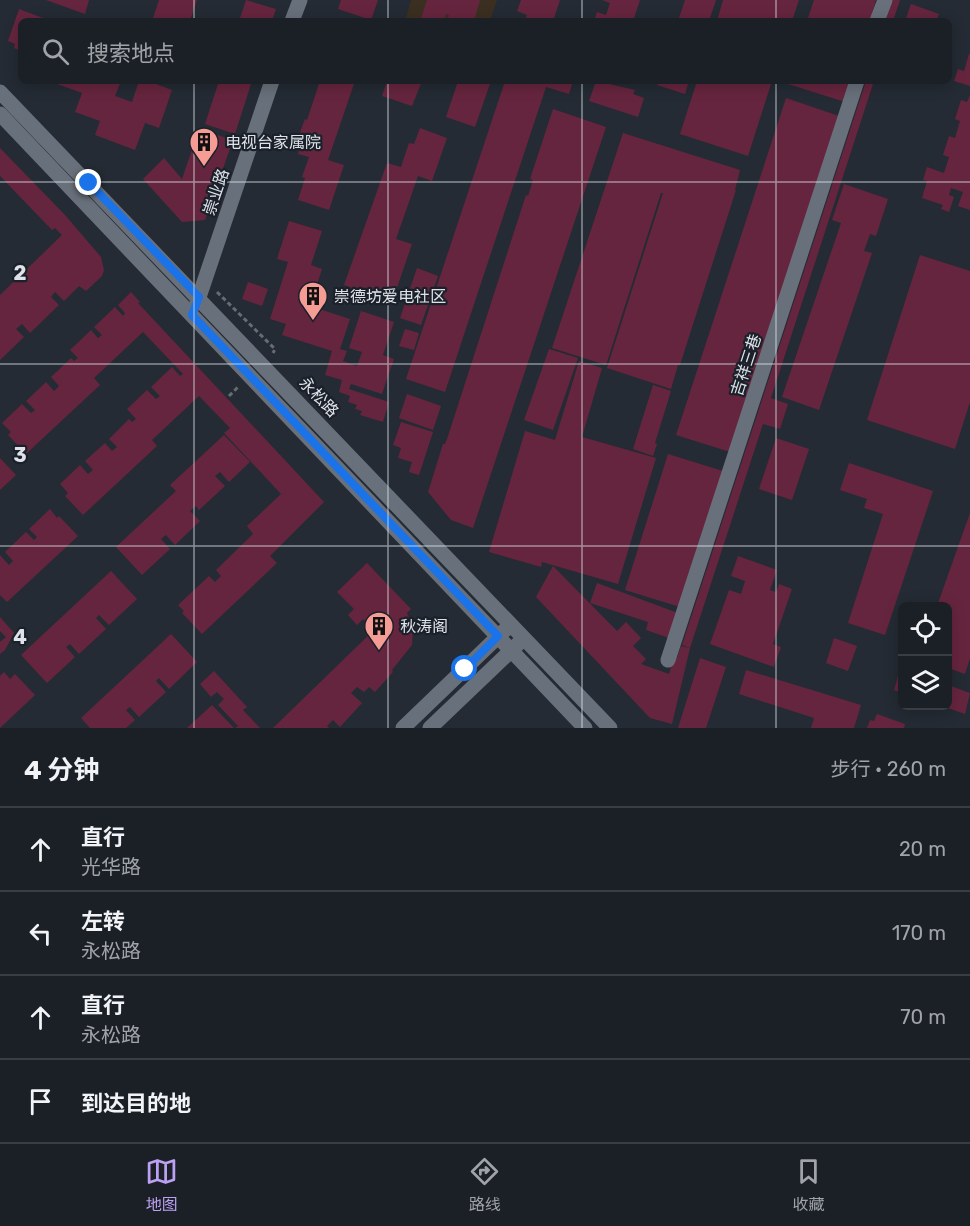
<!DOCTYPE html>
<html lang="zh">
<meta charset="utf-8">
<style>
:root{--surface:#1b2027;--page:#24282f;--text:#f1f3f6;--muted:#a0a3a7;--line:#393e44;--accent:#bca0f2}
body{margin:0;font-family:Rubik,"Noto Sans SC",sans-serif;background:var(--page);color:var(--text)}
.controls{position:absolute;right:18px;bottom:18px;display:grid;overflow:hidden;border-radius:9px;box-shadow:0 3px 15px #0003}
.controls button{width:54px;height:54px;display:grid;place-items:center;padding:0;border:0;border-bottom:2px solid var(--line);background:var(--surface);color:var(--text);font:30px sans-serif}
.stop{position:absolute;width:18px;height:18px;margin:-14px;border:4px solid #1a73e8;border-radius:50%;background:#fff}
.stop.end{background:#1a73e8;border-color:#fff;box-shadow:0 2px 6px #0008}
.list{margin:0;padding:0;list-style:none}
h2{display:flex;justify-content:space-between;align-items:center;height:78px;margin:0;padding:0 24px;font-size:26px}
h2 small{font-size:20px;font-weight:400;color:var(--muted)}
.list li{display:grid;grid-template-columns:39px 1fr auto;gap:18px;align-items:center;box-sizing:border-box;height:84px;padding:0 24px;border-top:2px solid var(--line)}
.list b{display:block;font-size:22px;white-space:nowrap}
.list p{margin:0;font-size:20px;white-space:nowrap;color:var(--muted)}
.list em{font-size:20px;font-style:normal;color:var(--muted)}
.icon{flex:none;width:33px;height:33px;fill:none;stroke:currentColor;stroke-width:2;stroke-linecap:round;stroke-linejoin:round}
.map{position:relative;flex:none;width:970px;height:728px;overflow:hidden}
.search{position:absolute;background:var(--surface);box-shadow:0 3px 15px #0003;left:18px;right:18px;top:18px;height:66px;display:flex;align-items:center;gap:15px;box-sizing:border-box;padding:0 21px;border-radius:9px;color:var(--muted);font-size:22px}
.sheet{height:414px;background:var(--surface)}
nav{display:flex;justify-content:space-around;align-items:center;box-sizing:border-box;height:84px;border-top:2px solid var(--line);background:var(--surface);font-size:16px;color:var(--muted)}
nav a{display:grid;justify-items:center;gap:3px}
nav .on{color:var(--accent)}
.map>svg:first-child{display:block}
.education{fill:#3b2f21}
.building{fill:#66253e}
.lines{fill:none;stroke-linecap:round;stroke-linejoin:round}
.path{stroke:#666c74;stroke-width:3;stroke-dasharray:4.5 3;stroke-linecap:butt}
.minor{stroke:#68707b;stroke-width:15}
.tertiary{stroke:#68707b;stroke-width:15}
.route{stroke:#1a73e8;stroke-width:8}
.grid{fill:none;stroke:#dfe3e9;stroke-width:1.5;stroke-opacity:0.55}
.labels{text-anchor:middle;dominant-baseline:central;stroke-width:4.5;stroke-linejoin:round;paint-order:stroke}
.poi-label{font-size:16px;fill:#dfe3e9;stroke:#1b212a;text-anchor:start}
.street-label{font-size:16px;fill:#dfe3e9;stroke:#1b212a}
.grid-label{font-size:20px;text-anchor:middle;font-weight:bold;fill:#dfe3e9;stroke:#1b212a;stroke-width:4.5;stroke-linejoin:round;paint-order:stroke}
</style>
<div class="map">
<svg width="970" height="728" viewBox="0 0 970 728">
<rect width="100%" height="100%" fill="#242b34"/>
<path class="education" d="M411,0H497L490,21H405Z"/>
<g class="building">
<path d="M46,0H89L85,14Z"/>
<path d="M159,0H197L190,21H152Z"/>
<path d="M246,0L276,9L272,21H239Z"/>
<path d="M341,0H378L371,20L338,9Z"/>
<path d="M427,0H480L474,21H447L449,15L446,14L444,21H420Z"/>
<path d="M521,0H560L553,21H525L527,15L517,11Z"/>
<path d="M602,0H640L633,21H594L597,12L606,15L610,3Z"/>
<path d="M685,0H716L709,21H678Z"/>
<path d="M723,0H799L792,21H717Z"/>
<path d="M814,0H876L870,21H807Z"/>
<path d="M892,0H900L893,21H885Z"/>
<path d="M911,4L939,14L936,21H905Z"/>
<path d="M19,9L51,21H21V51L14,48L15,44L8,41Z"/>
<path d="M969,54H970V86L954,81L958,69L964,71Z"/>
<path d="M49,81H121L115,96L132,102L139,81H148L172,90L159,128L145,123L135,150L95,135L100,121L75,112L82,93Z"/>
<path d="M219,81H252L235,134L205,124Z"/>
<path d="M320,81H355L328,160L344,165L329,210L298,200L305,178L302,177L309,157L298,154L303,139L298,137L305,119L307,120Z"/>
<path d="M387,81H422L412,106L382,96Z"/>
<path d="M458,81H491L475,127L446,117Z"/>
<path d="M505,81H573L569,94L546,87L445,392L406,379Z"/>
<path d="M596,81L635,90L633,94L644,98L638,117L589,101Z"/>
<path d="M659,81H689L685,94L657,85Z"/>
<path d="M697,81H772L748,156L680,134Z"/>
<path d="M788,81H851L845,102L788,84Z"/>
<path d="M866,81H874L771,398L788,404L780,429L763,424L690,648L682,645Z"/>
<path d="M970,95V210L958,206L963,192L951,188L949,195L954,197L949,212L941,209L943,205L922,198L927,181L923,180L927,167L944,173L949,157L943,155L949,136L955,138L960,121L955,119L961,100L967,102Z"/>
<path d="M786,98L839,116L730,452L676,435Z"/>
<path d="M553,109L606,127L473,528L451,520L428,492L443,444H445L447,439L526,195L528,196L533,180L530,179Z"/>
<path d="M420,128L447,138L432,181L418,176L396,239L412,244L392,302L344,285L387,163L401,167L409,143L414,144Z"/>
<path d="M199,129L233,140L205,220L182,222L143,179L164,158L182,179Z"/>
<path d="M623,133L740,170L735,190H736L680,365H678L671,389L607,368L663,193H661L606,365L552,348Z"/>
<path d="M0,148L65,215L101,257L104,270L102,276L86,291L79,286L64,301L55,292L51,297L59,305L30,333L22,324L16,329L24,337L0,360V295L62,235L55,228L52,230L0,176Z"/>
<path d="M844,184L888,199L876,236L870,234L864,251L872,253L819,410L782,397L841,223L832,220Z"/>
<path d="M289,221L322,231L311,265L322,269L310,306L350,319L340,349L347,351L343,361L357,366L362,352L349,348L361,311L394,322L383,355L394,359L382,394L351,384L349,389L389,402L383,422L360,415L362,411L355,409L357,405L348,402L350,396L339,392L342,380L325,375L332,351L282,335L286,324L270,319L288,262L277,259Z"/>
<path d="M920,255L970,271V402L955,449L867,420Z"/>
<path d="M417,268L438,276L421,325L400,318Z"/>
<path d="M248,282L268,289L262,306L242,299Z"/>
<path d="M131,292L140,302L138,303L324,502L270,556L277,563L202,634L182,613L184,611L178,605L209,576L215,582L221,576L216,570L253,534L247,526L281,494L224,433L230,428L199,396L152,440L157,446L83,515L65,496L68,493L60,484L80,465L88,474L93,470L85,461L105,443L112,451L117,447L109,439L129,419L132,422L136,419L127,409L147,390L156,399L160,396L151,387L172,367L180,376L183,374L143,332L94,378L100,385L26,454L8,435L11,432L2,423L22,404L31,413L35,410L26,401L46,382L54,391L59,386L51,377L71,358L74,361L78,358L70,350L91,330L98,338L102,335L94,327L115,307L123,316L125,313L118,305Z"/>
<path d="M405,329L419,333L414,350L399,346Z"/>
<path d="M549,349L578,358L553,430L524,420Z"/>
<path d="M579,361L602,368L582,437L656,458L618,584L542,562L541,567L489,552L525,431L555,440Z"/>
<path d="M653,385L671,391L655,443L657,444L653,456L633,449Z"/>
<path d="M407,394L441,406L433,430L399,418Z"/>
<path d="M401,422L433,432L419,475L409,472L412,462L398,458L401,448L393,445Z"/>
<path d="M224,435L250,462L229,482L220,472L215,476L225,486L199,510L196,506L190,511L200,521L175,545L166,535L161,539L170,549L142,575L116,547L176,491L170,485Z"/>
<path d="M776,438L809,449L792,500L759,489Z"/>
<path d="M668,454L723,471L680,607L625,590Z"/>
<path d="M0,458L16,475L0,490Z"/>
<path d="M849,463L933,491L885,635L848,623L883,514L864,508L867,499L840,490Z"/>
<path d="M50,509L57,518L59,516L78,536L7,602L0,595V555L9,565L13,561L5,552L26,532L34,540L37,537L29,529Z"/>
<path d="M970,513V658L965,674L948,668V606H937Z"/>
<path d="M738,556L777,570L770,590L776,592L779,584L792,589L773,644L781,647L774,667L710,644L729,590L741,594L745,581L731,576Z"/>
<path d="M367,563L411,609L407,613L413,629L412,645L392,670L393,672L375,692L369,687L364,692L357,687L351,693L362,703L340,727L333,720L327,726L329,728H273L374,630L363,619L357,625L348,615L354,609L337,592Z"/>
<path d="M553,566L617,631L626,622L641,638L633,646L646,659L641,664L669,674L674,657L677,658L681,646L690,648L672,724L650,718L537,598L536,597Z"/>
<path d="M111,571L137,599L109,625L99,615L96,618L106,629L79,654L70,644L66,647L75,657L47,683L21,655Z"/>
<path d="M597,583L678,613L669,638L646,630L648,622L590,603Z"/>
<path d="M0,617L14,633L5,650L0,654V642L6,637L0,631Z"/>
<path d="M171,634L197,662L169,689L159,678L156,681L166,692L139,717L130,707L126,710L135,720L126,728H90L81,718Z"/>
<path d="M834,638L857,646L848,671L826,663Z"/>
<path d="M700,658L726,667L706,728H678Z"/>
<path d="M900,669L902,670V693L894,690Z"/>
<path d="M746,670L861,705L854,728H811L814,718L739,694Z"/>
<path d="M214,671L247,707L243,710L260,728H235L238,726L218,705L224,699L217,692L211,697L200,684Z"/>
<path d="M4,672L10,679L15,674L35,695L0,728V676Z"/>
<path d="M948,685L970,693L965,714L942,706H948Z"/>
<path d="M212,705L234,728H187Z"/>
<path d="M877,714L905,724L904,728H867L870,720L874,721Z"/>
</g>
<g class="lines">
<g class="path">
<path d="M217,292L275,349L273,353"/>
<path d="M229,396L238,387"/>
</g>
<g class="minor">
<path d="M877,21L885,0"/>
<path d="M668,660L857,81"/>
</g>
<g class="tertiary">
<path d="M292,21L300,0"/>
<path d="M0,92L610,728"/>
<path d="M0,114L585,728"/>
<path d="M197,303L272,81"/>
<path d="M403,728L506,629"/>
<path d="M430,728L519,643"/>
</g>
</g>
<g class="lines">
<path class="route" d="M89,183L199,297L192,315L498,636L465,669"/>
</g>
<path class="grid" d="M194,0V21M388,0V21M582,0V21M776,0V21M194,81V728M388,81V728M582,81V728M776,81V728M0,182H970M0,364H970M0,546H970"/>
<defs>
<g id="building-pin" transform="scale(1.5)"><path d="M0 17L-7.5 6A9.5 9.5 0 1 1 7.5 6Z" fill="#f59c94" stroke="#1b212a"/><path d="M-4-6H4V6H1V3H-1V6H-4ZM-2.5-4.3h1.7v1.8h-1.7ZM.8-4.3h1.7v1.8H.8ZM-2.5-1h1.7V.8h-1.7ZM.8-1h1.7V.8H.8Z" fill="#111"/></g>
</defs>
<g fill-rule="evenodd">
<use href="#building-pin" x="204" y="142"/>
<use href="#building-pin" x="313" y="296"/>
<use href="#building-pin" x="379" y="626"/>
</g>
<g class="labels">
<g class="poi-label">
<text x="225" y="142">电视台家属院</text>
<text x="334" y="296">崇德坊爱电社区</text>
<text x="400" y="626">秋涛阁</text>
</g>
<g class="street-label">
<text transform="translate(216 192) rotate(-71)">崇业路</text>
<text transform="translate(746 365) rotate(-72)">吉祥三巷</text>
<text transform="translate(319 397) rotate(46)">永松路</text>
</g>
</g>
<g class="grid-label">
<text x="20" y="280">2</text>
<text x="20" y="462">3</text>
<text x="20" y="644">4</text>
</g>
</svg>
<div class="controls">
<button><svg class="icon" aria-label="locate" viewBox="0 0 24 24"><circle cx="12" cy="12" r="6"/><path d="M12 2v4M12 18v4M2 12h4M18 12h4"/></svg></button>
<button><svg class="icon" aria-label="layers" viewBox="0 0 24 24"><path d="M12 4l9 5-9 5-9-5zM3 14l9 5 9-5"/></svg></button>
</div>
<div class="stop" style="left:465px;top:669px"></div>
<div class="stop end" style="left:89px;top:183px"></div>
<div class="search"><svg class="icon" aria-label="search" viewBox="0 0 24 24"><circle cx="10" cy="10" r="6"/><path d="M15 15l6 6"/></svg>搜索地点</div>
</div>
<section class="sheet">
<h2>4 分钟<small>步行 · 260 m</small></h2>
<ul class="list">
<li><svg class="icon" aria-label="ahead" viewBox="0 0 24 24"><path d="M12 20V5M6 11l6-6 6 6"/></svg><div><b>直行</b><p>光华路</p></div><em>20 m</em></li>
<li><svg class="icon" aria-label="left" viewBox="0 0 24 24"><path d="M17 20v-9H6M10 6l-5 5 5 5"/></svg><div><b>左转</b><p>永松路</p></div><em>170 m</em></li>
<li><svg class="icon" aria-label="ahead" viewBox="0 0 24 24"><path d="M12 20V5M6 11l6-6 6 6"/></svg><div><b>直行</b><p>永松路</p></div><em>70 m</em></li>
<li><svg class="icon" aria-label="arrive" viewBox="0 0 24 24"><path d="M6 21V4h12l-3 4 3 4H6"/></svg><div><b>到达目的地</b></div></li>
</ul>
</section>
<nav>
<a class="on"><svg class="icon" aria-label="map" viewBox="0 0 24 24"><path d="M3 6l6-2 6 2 6-2v14l-6 2-6-2-6 2zM9 4v14M15 6v14"/></svg>地图</a>
<a><svg class="icon" aria-label="directions" viewBox="0 0 24 24"><path d="M12 3l9 9-9 9-9-9zM9 14v-3h6M13 9l2 2-2 2"/></svg>路线</a>
<a><svg class="icon" aria-label="saved" viewBox="0 0 24 24"><path d="M7 4h10v16l-5-4-5 4z"/></svg>收藏</a>
</nav>
